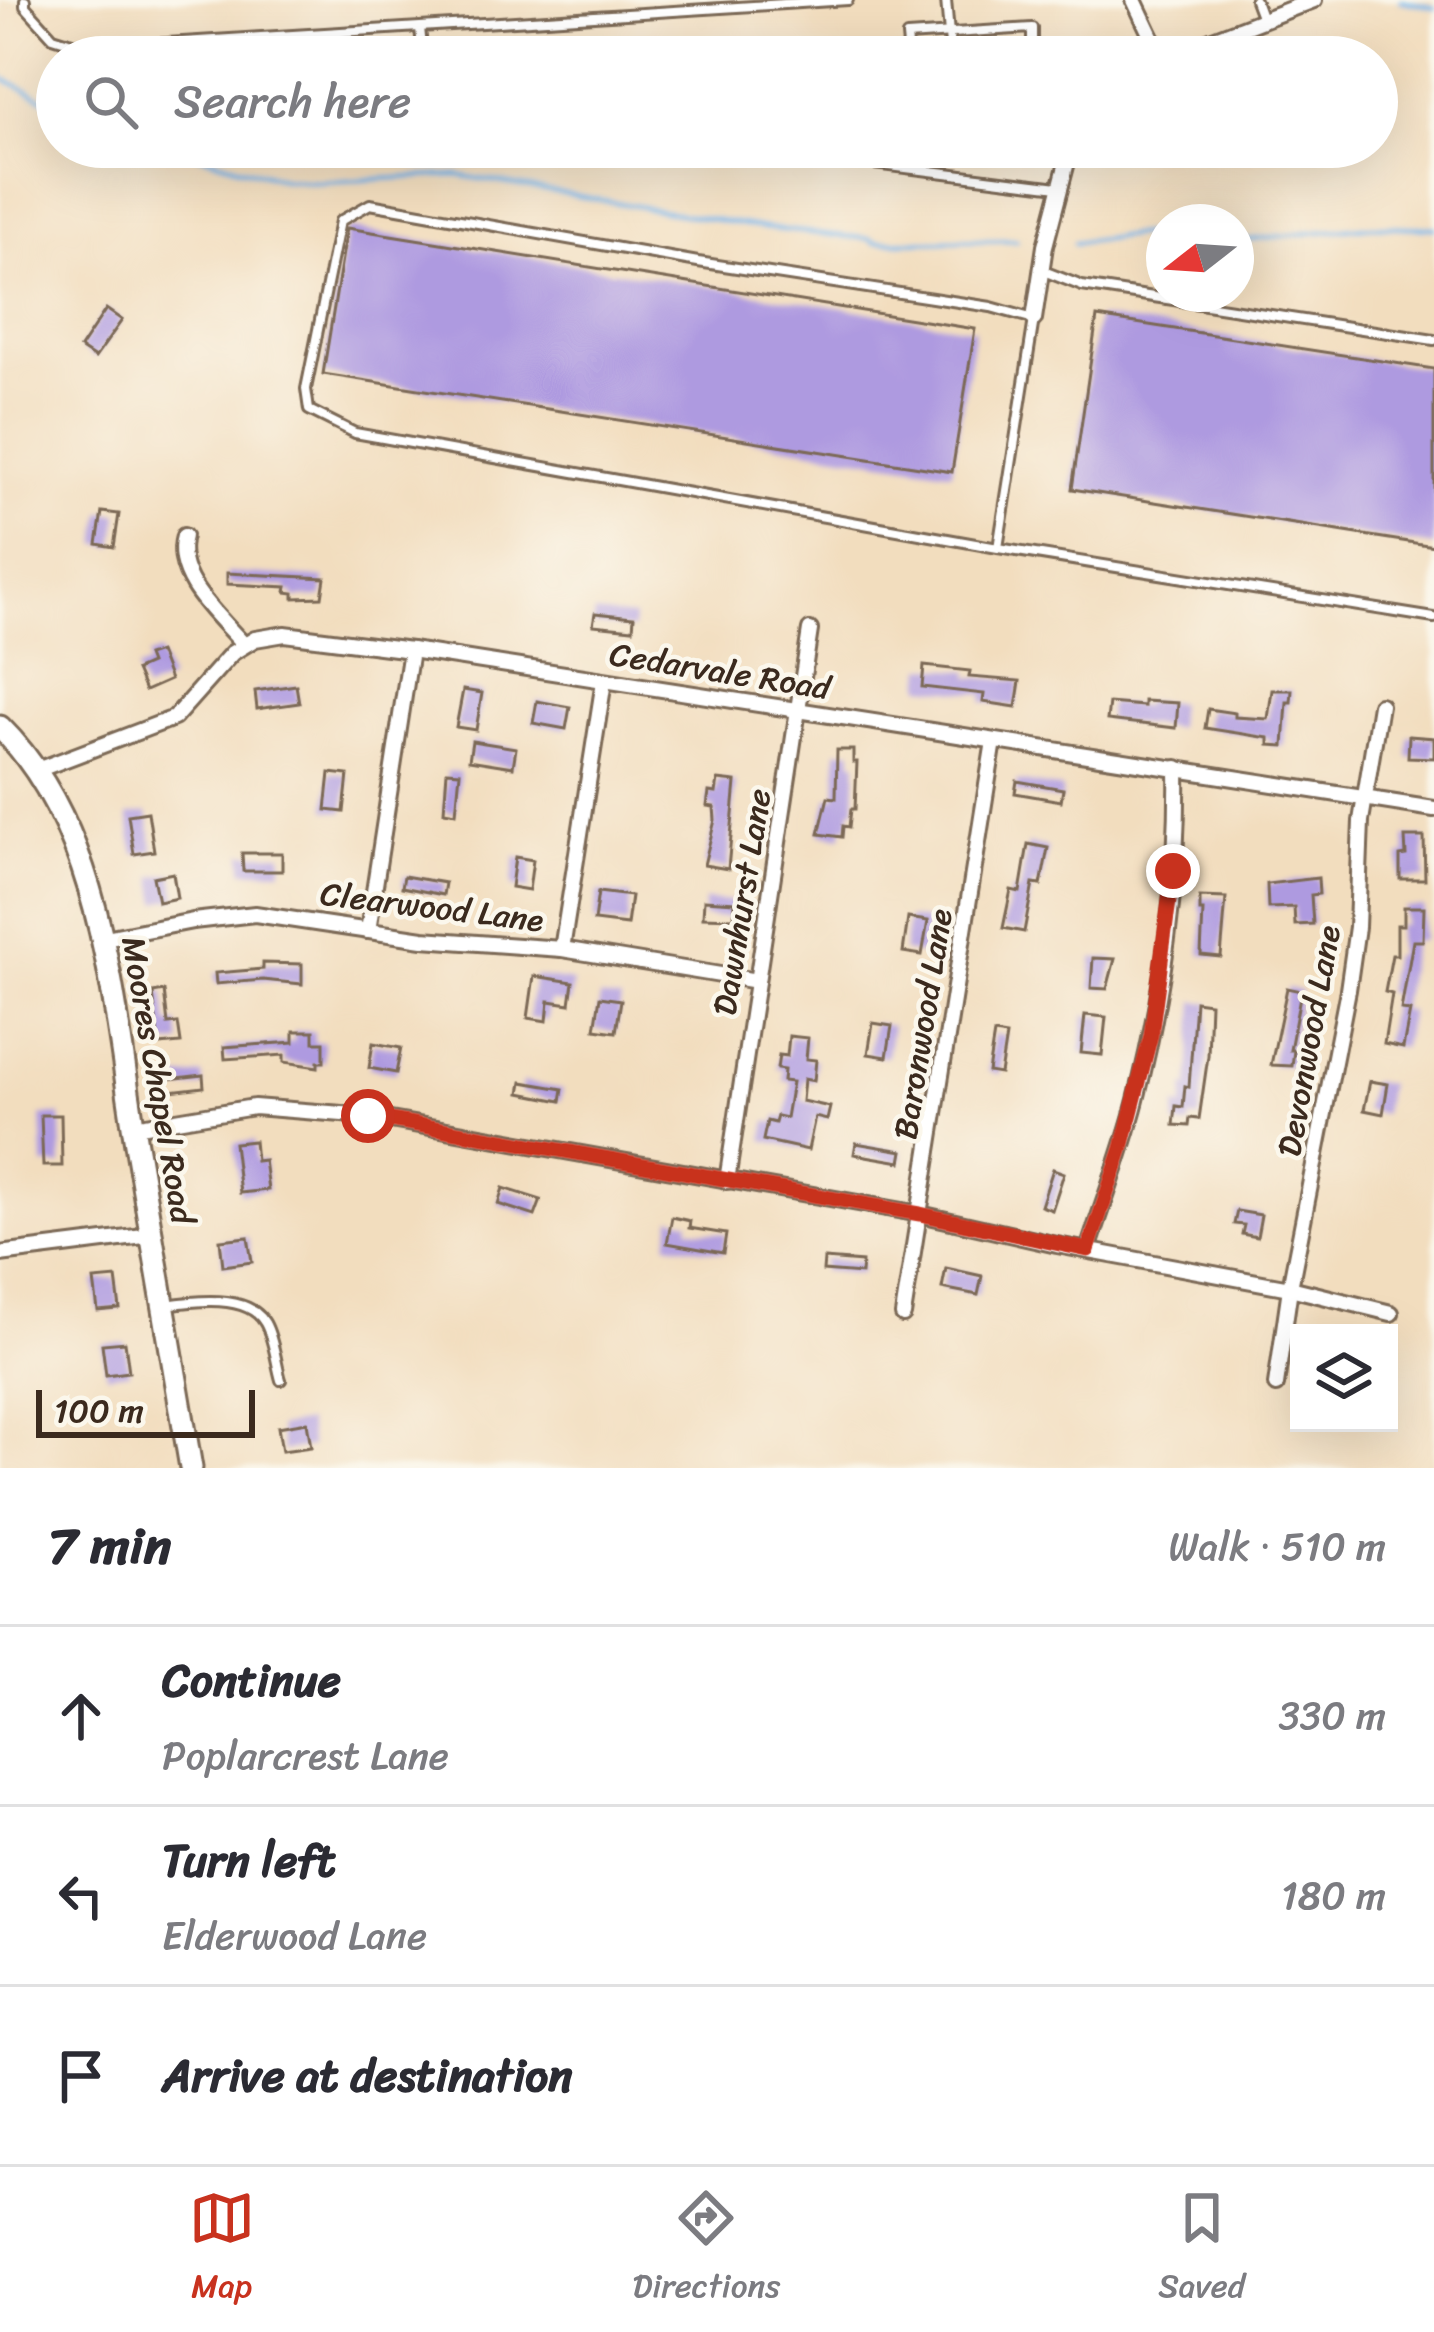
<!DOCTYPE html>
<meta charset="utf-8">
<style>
:root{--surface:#fff;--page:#f2f2f3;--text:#2b2b33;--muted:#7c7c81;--line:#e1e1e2;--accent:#c8321e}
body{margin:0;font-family:Sriracha,sans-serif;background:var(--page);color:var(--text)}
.controls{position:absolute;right:36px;bottom:36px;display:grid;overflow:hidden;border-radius:0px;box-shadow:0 12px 48px #0002}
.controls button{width:108px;height:108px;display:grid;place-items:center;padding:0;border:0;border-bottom:3px solid var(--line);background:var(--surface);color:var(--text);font:60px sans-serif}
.compass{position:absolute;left:1146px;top:204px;width:108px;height:108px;border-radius:50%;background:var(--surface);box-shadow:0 12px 48px #0002;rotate:253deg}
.scale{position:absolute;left:36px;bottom:30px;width:219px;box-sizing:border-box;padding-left:12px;border:6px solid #3b2a1e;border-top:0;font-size:33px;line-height:42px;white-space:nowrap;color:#3b2a1e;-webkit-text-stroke:9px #fbf7ec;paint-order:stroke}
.stop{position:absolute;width:36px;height:36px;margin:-27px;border:9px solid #c8321e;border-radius:50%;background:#fff}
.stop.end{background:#c8321e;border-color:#fff;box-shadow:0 3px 12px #0008}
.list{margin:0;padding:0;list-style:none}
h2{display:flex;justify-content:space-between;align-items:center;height:156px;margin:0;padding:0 48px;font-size:51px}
h2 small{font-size:39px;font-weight:400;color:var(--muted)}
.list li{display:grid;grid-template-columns:78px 1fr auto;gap:36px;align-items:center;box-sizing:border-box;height:180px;padding:0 48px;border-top:3px solid var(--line)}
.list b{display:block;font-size:45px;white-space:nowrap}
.list p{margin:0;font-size:39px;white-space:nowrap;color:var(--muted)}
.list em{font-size:39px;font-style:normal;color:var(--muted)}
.icon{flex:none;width:66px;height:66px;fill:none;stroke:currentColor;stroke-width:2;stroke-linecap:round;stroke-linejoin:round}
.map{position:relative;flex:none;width:1434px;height:1468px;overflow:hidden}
.search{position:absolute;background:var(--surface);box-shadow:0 12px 48px #0002;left:36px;right:36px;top:36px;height:132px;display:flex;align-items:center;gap:30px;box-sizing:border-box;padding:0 42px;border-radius:66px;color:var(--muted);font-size:45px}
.sheet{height:696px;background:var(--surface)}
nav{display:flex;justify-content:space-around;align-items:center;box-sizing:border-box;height:168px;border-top:3px solid var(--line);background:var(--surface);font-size:33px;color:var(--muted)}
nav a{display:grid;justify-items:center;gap:6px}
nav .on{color:var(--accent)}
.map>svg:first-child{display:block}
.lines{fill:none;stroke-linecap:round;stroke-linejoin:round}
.stream{stroke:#76b6ea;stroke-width:4.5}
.building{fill:#ae9ae0}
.service-casing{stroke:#7b6956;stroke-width:14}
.minor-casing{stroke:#7b6956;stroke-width:20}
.secondary-casing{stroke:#7b6956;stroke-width:27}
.service{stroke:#fff;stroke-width:8}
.minor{stroke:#fff;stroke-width:14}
.secondary{stroke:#fff;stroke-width:21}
.route{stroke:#c8321e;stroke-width:15}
.labels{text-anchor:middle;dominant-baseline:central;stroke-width:9;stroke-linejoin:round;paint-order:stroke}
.street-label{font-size:33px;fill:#3b2a1e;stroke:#fbf7ec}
</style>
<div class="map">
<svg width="1434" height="1468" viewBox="0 0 1434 1468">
<rect width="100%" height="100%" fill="#fbf7ec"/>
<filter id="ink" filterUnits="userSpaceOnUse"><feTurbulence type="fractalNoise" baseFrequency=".00833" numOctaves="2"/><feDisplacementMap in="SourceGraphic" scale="24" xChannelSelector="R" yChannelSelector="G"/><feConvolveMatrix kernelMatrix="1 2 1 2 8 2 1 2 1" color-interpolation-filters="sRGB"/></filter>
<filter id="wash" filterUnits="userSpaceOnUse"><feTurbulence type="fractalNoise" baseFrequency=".004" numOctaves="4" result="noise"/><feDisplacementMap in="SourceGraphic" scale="48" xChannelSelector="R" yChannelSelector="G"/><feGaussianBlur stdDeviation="2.7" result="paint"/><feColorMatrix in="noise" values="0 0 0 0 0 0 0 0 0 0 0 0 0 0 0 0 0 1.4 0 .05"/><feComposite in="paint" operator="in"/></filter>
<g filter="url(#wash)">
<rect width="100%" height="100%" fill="#f2ddbe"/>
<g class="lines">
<g class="stream">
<path d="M1400,0L1434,8"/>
<path d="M0,77L57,105"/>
<path d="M172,147L285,180L319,182L457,175L764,228L872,239L874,242L1017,240"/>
<path d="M1236,241L1373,226L1434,228"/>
<path d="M1074,243L1144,234L1164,237"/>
</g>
</g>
<g id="blocks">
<g class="building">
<path d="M347,228L975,329L952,472L323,374Z"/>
<path d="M106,309L122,320L95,358L80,348Z"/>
<path d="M1097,317L1434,369V546L1072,489Z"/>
<path d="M102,512L119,514L114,547L97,544Z"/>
<path d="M227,573L325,578L322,597L294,598V593L286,592L287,587L227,584Z"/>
<path d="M595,613L634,617L633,629L593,625Z"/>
<path d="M159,652L170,680L145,691L136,670L150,664L147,656Z"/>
<path d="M924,666L970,671L969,677L1020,681L1016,707L983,702L984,694L922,687Z"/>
<path d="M296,685L299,703L257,709L255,691Z"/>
<path d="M463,690L482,693L476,730L456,727Z"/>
<path d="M1272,690H1292L1291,702H1287L1284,746L1269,745V738L1205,728L1208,709L1235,713V717L1268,719Z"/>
<path d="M537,701L570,707L566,729L533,723Z"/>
<path d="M1144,701L1178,703L1176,728L1107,720L1109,703L1144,706Z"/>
<path d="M1409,736L1434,738V758L1408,757Z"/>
<path d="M472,741L516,748L513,767L469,760Z"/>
<path d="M837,750H853V762H857L855,809H851L849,827L843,826L842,837L819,834L828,797L836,798Z"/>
<path d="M447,771L460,772L456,813L444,811Z"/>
<path d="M330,773L348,775L344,812L326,810Z"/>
<path d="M718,780L736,782L728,869L704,865L715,820L714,807L707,806L709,792L716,793Z"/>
<path d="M1017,781L1063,789L1061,801L1015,793Z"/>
<path d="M148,812L154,851L134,854L128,815Z"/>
<path d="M1405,837H1424L1425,879H1400V856L1406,855Z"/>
<path d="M1028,844L1048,848L1041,885L1033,884L1024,932L1003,928L1011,890L1020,892Z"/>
<path d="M242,853H282V871H243Z"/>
<path d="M515,857L533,860L529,890L511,887Z"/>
<path d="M173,873L177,898L158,902L153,877Z"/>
<path d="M404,876L445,883L443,895L402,887Z"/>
<path d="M1318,878L1319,894L1311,895L1313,924L1295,925L1294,907L1268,908L1267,884Z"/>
<path d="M598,892L631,896L627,925L594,921Z"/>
<path d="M1200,897L1226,898L1221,957L1201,955L1203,911H1200Z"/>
<path d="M704,900L735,902L734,918L703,917Z"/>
<path d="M1404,907H1424L1423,941H1413L1401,1010L1410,1011L1403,1048L1384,1044L1392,994L1385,992L1392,955H1397V925H1404Z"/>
<path d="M908,918L928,921L922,955L903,952Z"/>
<path d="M1093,958L1115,959L1107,989L1091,988Z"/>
<path d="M263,963L302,964V984L263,980L216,984L215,973L263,969Z"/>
<path d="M534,976L573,982L570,1004L549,1001L547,1021L528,1018Z"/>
<path d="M1287,988L1301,991L1290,1050H1294L1292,1066L1271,1065Z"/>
<path d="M164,991L168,1024L178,1023L181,1043L159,1045L153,993Z"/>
<path d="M600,997L621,1000L616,1032L595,1029Z"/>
<path d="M1195,1001L1210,1003L1208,1056L1199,1119L1190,1118L1189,1126L1174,1125L1176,1106L1183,1107L1185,1086L1189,1087Z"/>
<path d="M1085,1015L1106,1017L1102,1055L1081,1053Z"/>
<path d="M873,1023L892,1026L887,1057L868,1054Z"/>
<path d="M294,1031H314V1042H324V1062H318V1067L284,1062V1055L225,1059L224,1047L294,1042Z"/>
<path d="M994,1034L1006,1036L1000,1074L988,1072Z"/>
<path d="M789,1036L808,1038L806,1059L816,1060L814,1081L804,1079L802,1101L830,1107L827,1120L815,1117L808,1150L763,1140L767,1121L775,1123L777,1116L786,1118L792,1082L783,1081L784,1070L777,1069L779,1055L787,1056Z"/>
<path d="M373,1043L401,1048L396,1073L369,1068Z"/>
<path d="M203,1075L204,1087L161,1092L160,1080Z"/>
<path d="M1370,1081L1388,1084L1383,1114L1364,1110Z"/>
<path d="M522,1082L563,1089L561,1101L520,1093Z"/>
<path d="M41,1115H61L62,1166H43Z"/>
<path d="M254,1141L256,1161L264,1160L268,1190L240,1193L234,1143Z"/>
<path d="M856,1143L903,1151L901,1162L854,1154Z"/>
<path d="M1053,1169L1064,1173L1052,1210L1041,1206Z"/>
<path d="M503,1188L541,1200L535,1216L498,1204Z"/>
<path d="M1237,1211L1261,1215L1257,1237L1242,1234L1244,1225L1234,1224Z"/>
<path d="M672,1217L690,1221L689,1228L726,1234L723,1253L667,1243Z"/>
<path d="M248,1237L252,1262L223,1266L220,1240Z"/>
<path d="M824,1259L862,1262L861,1274L823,1271Z"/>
<path d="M946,1268L982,1276L978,1295L942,1288Z"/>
<path d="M116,1278L120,1309L98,1311L94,1280Z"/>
<path d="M125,1342L129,1372L106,1375L102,1344Z"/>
<path d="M307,1422L311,1447L282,1451L278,1427Z"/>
</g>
</g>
</g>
<g filter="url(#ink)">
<use href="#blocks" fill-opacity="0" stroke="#7b6956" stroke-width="3"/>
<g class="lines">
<g class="service-casing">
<g id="service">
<path d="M25,0V6L53,37L88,48L848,0"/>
<path d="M946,0L951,57"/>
<path d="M1255,0L1262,19"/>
<path d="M420,28L423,57"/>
<path d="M909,57L907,36L1032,28V57"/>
<path d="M738,147L1058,187"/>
<path d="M1041,270L1082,286L1434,340"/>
<path d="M998,548L1034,319L991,307L698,262L370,204L340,221L306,389L309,410L355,433L998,548L1434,618"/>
<path d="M165,1305C193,1301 248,1293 265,1323C274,1339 276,1363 281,1380"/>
</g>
</g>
<g class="minor-casing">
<g id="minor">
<path d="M1134,0L1161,57"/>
<path d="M1166,57L1314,0"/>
<path d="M1034,319L1045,246L1071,147"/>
<path d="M184,536C172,578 219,616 244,645"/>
<path d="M37,770L174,718L232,653L255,639L285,634L411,650L1434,809"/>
<path d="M368,931L411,650"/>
<path d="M100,939L193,921L255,914L423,939L562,949L757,981"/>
<path d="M562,949L604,681"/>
<path d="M134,1127L254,1107L368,1116L920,1214L1057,1245L1290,1288L1391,1313"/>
<path d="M727,1181L810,630"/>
<path d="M1088,1250C1104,1200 1123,1151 1136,1100C1163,993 1179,879 1177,768"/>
<path d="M0,1254L152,1235"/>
<path d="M903,1315L994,741"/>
<path d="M1276,1385L1290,1288L1348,990L1357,927L1361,821L1380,705"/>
</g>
</g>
<g class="secondary-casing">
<path id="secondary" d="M0,727C104,830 113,1006 136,1144C155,1252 173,1360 191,1468"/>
</g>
<use href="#service" class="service"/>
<use href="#minor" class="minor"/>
<use href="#secondary" class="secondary"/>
</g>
</g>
<g class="lines" filter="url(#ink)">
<path class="route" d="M368,1116L920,1214L1088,1250L1122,1148L1151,1035L1173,871"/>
</g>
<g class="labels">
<g class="street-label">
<text transform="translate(720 671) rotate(9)">Cedarvale Road</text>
<text transform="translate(742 902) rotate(-81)">Dawnhurst Lane</text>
<text transform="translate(432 907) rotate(7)">Clearwood Lane</text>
<text transform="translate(923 1024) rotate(-81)">Baronwood Lane</text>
<text transform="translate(1309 1041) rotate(-80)">Devonwood Lane</text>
<text transform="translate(158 1080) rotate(80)">Moores Chapel Road</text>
</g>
</g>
</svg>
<div class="controls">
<button><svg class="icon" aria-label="layers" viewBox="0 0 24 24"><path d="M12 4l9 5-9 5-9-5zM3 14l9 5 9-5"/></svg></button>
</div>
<svg class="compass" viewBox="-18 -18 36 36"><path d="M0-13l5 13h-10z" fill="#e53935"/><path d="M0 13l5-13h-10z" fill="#7c7c81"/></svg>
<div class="scale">100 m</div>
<div class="stop" style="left:368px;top:1116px"></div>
<div class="stop end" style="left:1173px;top:871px"></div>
<div class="search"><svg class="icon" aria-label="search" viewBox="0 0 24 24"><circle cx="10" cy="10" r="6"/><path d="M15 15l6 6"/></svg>Search here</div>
</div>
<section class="sheet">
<h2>7 min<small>Walk · 510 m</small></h2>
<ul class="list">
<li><svg class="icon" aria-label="ahead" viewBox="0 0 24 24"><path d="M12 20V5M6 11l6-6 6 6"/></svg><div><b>Continue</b><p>Poplarcrest Lane</p></div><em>330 m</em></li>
<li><svg class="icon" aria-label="left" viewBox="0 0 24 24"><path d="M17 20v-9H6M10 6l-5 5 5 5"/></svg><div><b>Turn left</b><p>Elderwood Lane</p></div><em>180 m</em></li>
<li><svg class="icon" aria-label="arrive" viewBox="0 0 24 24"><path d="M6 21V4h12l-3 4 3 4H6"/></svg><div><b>Arrive at destination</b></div></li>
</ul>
</section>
<nav>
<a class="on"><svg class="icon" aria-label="map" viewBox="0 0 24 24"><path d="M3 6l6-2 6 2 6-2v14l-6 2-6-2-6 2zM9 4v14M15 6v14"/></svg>Map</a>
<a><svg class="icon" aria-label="directions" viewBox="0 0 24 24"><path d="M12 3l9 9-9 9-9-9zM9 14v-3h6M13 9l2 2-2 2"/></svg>Directions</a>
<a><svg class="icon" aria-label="saved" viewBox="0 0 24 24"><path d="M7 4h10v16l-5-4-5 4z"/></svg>Saved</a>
</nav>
